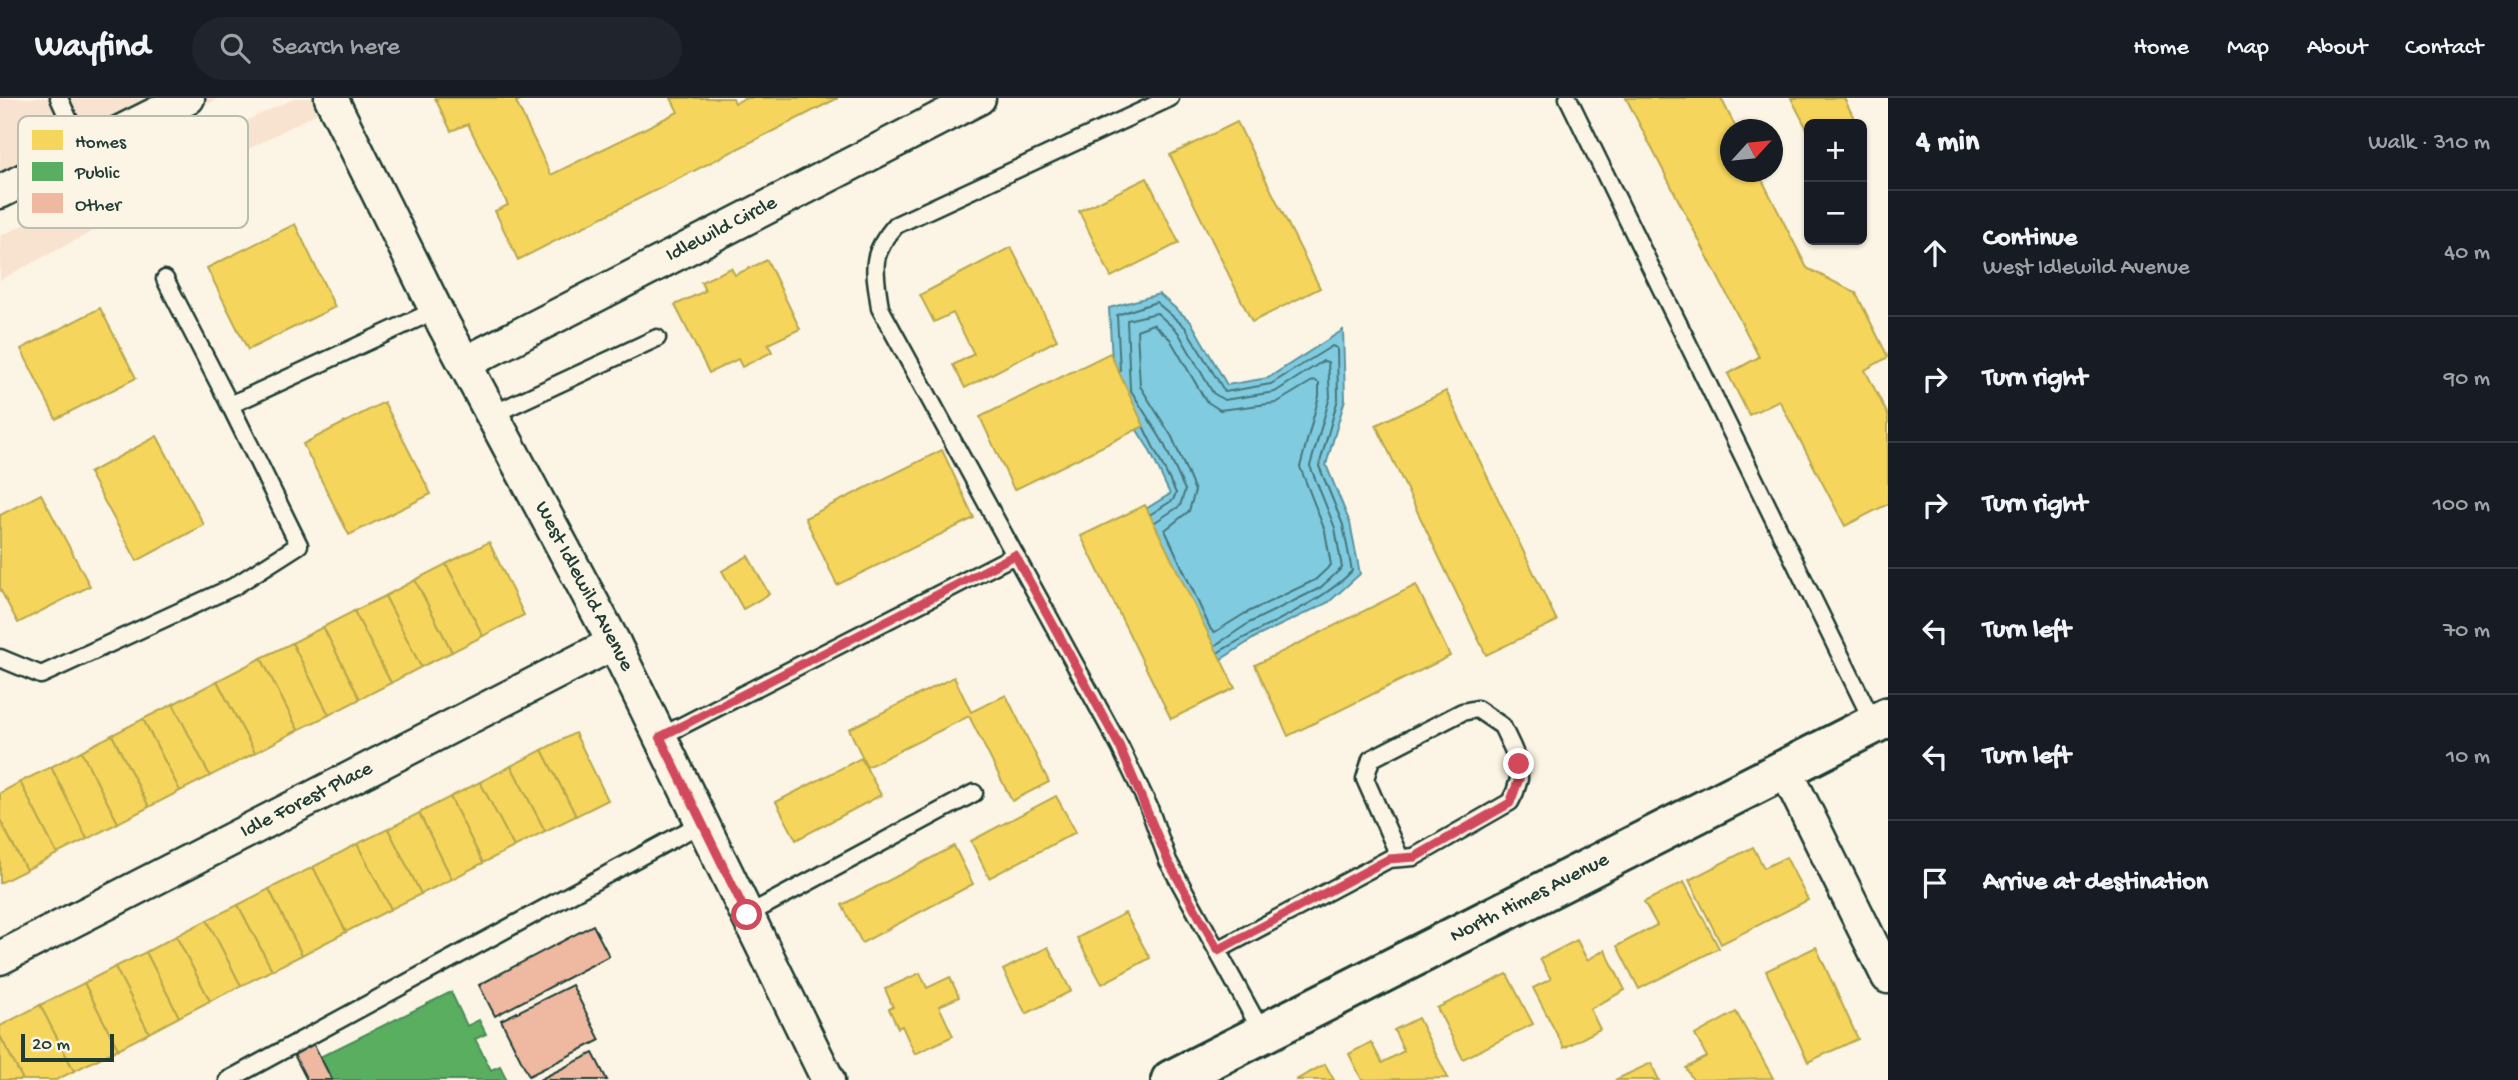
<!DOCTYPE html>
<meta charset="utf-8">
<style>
:root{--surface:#171b24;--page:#20242c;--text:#f1f3f6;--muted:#9ea1a6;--line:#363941}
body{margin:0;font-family:"Gochi Hand",sans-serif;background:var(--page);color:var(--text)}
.controls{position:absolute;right:21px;top:21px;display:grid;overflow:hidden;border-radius:10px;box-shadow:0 2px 5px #0004}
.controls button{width:63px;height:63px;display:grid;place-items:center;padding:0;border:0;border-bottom:2px solid var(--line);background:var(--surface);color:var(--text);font:35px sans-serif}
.compass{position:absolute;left:1720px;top:21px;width:63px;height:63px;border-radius:50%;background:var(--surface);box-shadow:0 2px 5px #0004;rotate:63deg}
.scale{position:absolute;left:21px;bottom:18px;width:93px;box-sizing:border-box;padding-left:7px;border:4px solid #1f3d34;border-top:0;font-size:19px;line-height:24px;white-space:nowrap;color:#1f3d34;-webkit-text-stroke:5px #fcf5e5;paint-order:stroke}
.stop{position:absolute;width:21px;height:21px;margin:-16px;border:5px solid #d1495b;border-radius:50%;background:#fff}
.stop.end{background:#d1495b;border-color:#fff;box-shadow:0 2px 7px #0008}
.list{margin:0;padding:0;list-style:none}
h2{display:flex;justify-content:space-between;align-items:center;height:91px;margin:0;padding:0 28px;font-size:30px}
h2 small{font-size:23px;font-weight:400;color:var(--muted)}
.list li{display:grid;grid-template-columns:46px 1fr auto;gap:21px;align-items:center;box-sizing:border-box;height:126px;padding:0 28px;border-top:2px solid var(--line)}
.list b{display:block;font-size:26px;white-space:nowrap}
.list p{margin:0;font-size:23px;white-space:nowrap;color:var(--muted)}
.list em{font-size:23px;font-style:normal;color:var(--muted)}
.icon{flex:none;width:38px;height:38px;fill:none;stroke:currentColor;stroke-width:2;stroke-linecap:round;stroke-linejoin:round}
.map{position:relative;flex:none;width:1888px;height:982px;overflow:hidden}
header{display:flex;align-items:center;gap:42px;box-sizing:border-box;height:98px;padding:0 35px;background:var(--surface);border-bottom:2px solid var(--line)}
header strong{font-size:33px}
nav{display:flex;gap:38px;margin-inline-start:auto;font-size:24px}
.search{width:490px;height:63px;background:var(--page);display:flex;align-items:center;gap:18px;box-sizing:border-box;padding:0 24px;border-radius:38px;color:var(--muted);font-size:26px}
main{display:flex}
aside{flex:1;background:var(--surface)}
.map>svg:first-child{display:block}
.built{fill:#f8e3d0}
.water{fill:#81cbe1;stroke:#5a929c;stroke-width:2}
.homes{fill:#f6d55c;stroke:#b6a750;stroke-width:2}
.public{fill:#5aae61;stroke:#488c54;stroke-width:2}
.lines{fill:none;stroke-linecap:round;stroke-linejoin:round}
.shore{stroke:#467679;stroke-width:2}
.building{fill:#eeb9a0;stroke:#1f3d34;stroke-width:2}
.service-casing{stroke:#1f3d34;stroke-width:21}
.minor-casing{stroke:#1f3d34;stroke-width:37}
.tertiary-casing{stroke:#1f3d34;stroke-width:44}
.service{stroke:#fcf5e5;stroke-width:16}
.minor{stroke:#fcf5e5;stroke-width:32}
.tertiary{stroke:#fcf5e5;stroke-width:38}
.route{stroke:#d1495b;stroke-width:9}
.labels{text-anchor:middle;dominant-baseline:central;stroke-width:7;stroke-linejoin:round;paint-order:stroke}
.street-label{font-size:21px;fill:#1f3d34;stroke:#fcf5e5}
.key{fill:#fcf5e5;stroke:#babeb0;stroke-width:2}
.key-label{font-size:19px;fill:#1f3d34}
</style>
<header>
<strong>Wayfind</strong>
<div class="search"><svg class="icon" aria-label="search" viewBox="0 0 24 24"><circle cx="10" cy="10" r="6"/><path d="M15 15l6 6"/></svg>Search here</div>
<nav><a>Home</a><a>Map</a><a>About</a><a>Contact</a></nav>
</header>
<main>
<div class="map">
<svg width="1888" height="982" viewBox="0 0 1888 982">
<rect width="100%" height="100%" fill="#fcf5e5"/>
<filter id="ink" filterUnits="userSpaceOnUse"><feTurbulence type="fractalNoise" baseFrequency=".0143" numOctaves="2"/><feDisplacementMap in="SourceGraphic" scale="14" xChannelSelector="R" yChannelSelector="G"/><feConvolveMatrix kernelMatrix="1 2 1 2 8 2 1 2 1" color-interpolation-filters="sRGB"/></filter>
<g filter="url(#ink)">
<g class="built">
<path d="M0,0H220L0,103Z"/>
<path d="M295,0H311L319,14L0,182V138Z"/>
</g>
<path class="water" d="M1159,196L1191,224L1227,287L1268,280L1343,232L1345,301L1326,367L1350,425L1360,476L1329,504L1256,539L1209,569L1131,420L1170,396L1149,351L1114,296L1109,210Z"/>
<g class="homes">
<path d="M435,0H524L516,4L551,77L678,14L671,0H733L735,5L746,0H838L518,162L495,113L508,107L468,26L451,33Z"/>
<path d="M1626,0H1721L1737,32H1730V74H1758L1807,170L1856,195L1888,259L1865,272L1888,317V406L1845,428L1779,302L1749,317L1728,276L1759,259Z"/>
<path d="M1791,0H1844L1854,20L1843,26H1809V35Z"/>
<path d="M1237,24L1320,190L1252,224L1170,57Z"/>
<path d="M1147,80L1179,145L1111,179L1079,113Z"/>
<path d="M295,126L335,209L248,252L207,170Z"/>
<path d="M1011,149L1057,242L965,290L953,267L974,256L953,215L934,224L920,197Z"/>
<path d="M767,162L800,231L768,246L772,254L742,269L738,261L709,275L675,207L705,193L701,184L731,170L735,177Z"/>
<path d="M100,210L136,280L56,321L21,251Z"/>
<path d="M1110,255L1144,328L1014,392L980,319Z"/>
<path d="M1446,293L1557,523L1486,557L1376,327Z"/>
<path d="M384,304L431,396L349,437L303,346Z"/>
<path d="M157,338L204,427L137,463L89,375Z"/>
<path d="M942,352L974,420L837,487L805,420Z"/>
<path d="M41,396L90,488L18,525L0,491V417Z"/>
<path d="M1145,407L1235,590L1171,621L1081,438Z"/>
<path d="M489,444L524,517L483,538L446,466Z"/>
<path d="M748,458L769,496L743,511L722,473Z"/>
<path d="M446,466L483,538L452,554L415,482Z"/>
<path d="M415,482L452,554L421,569L385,498Z"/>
<path d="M1416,487L1450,558L1288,638L1255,567Z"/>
<path d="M385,498L421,569L391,585L354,513Z"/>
<path d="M354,513L391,585L360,601L323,529Z"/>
<path d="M323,529L360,601L329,617L292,545Z"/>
<path d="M292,545L329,617L298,632L261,560Z"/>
<path d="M261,560L298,632L255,655L217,583Z"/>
<path d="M954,579L971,614L1006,597L1049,684L1012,703L969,618L867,669L849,631Z"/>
<path d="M217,583L255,655L210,678L173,606Z"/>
<path d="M173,606L210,678L180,693L143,621Z"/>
<path d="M143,621L180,693L149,709L112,637Z"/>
<path d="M575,635L608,702L576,718L542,652Z"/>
<path d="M112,637L149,709L118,725L81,653Z"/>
<path d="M542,652L576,718L545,733L511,668Z"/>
<path d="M81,653L118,725L87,741L51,669Z"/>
<path d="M861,660L881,697L796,742L776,704Z"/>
<path d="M511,668L545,733L514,749L480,684Z"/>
<path d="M51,669L87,741L57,756L20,684Z"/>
<path d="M20,684L57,756L26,772L0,722V695Z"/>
<path d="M480,684L514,749L483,765L450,699Z"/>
<path d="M1056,698L1076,734L989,780L971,743Z"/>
<path d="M450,699L483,765L452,781L419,715Z"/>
<path d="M419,715L452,781L421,796L388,731Z"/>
<path d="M0,722L26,772L0,785Z"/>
<path d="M388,731L421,796L391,811L357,746Z"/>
<path d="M357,746L391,811L346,834L313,769Z"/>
<path d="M954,748L973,786L862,845L842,807Z"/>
<path d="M1753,749L1764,770L1786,759L1808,802L1721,846L1689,782Z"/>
<path d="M313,769L346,834L302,857L269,791Z"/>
<path d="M1684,784L1719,850L1639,891L1617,848L1657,827L1644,804Z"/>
<path d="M269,791L302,857L272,872L238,807Z"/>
<path d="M238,807L272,872L241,888L207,822Z"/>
<path d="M1125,815L1150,860L1102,886L1077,840Z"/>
<path d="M207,822L241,888L210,903L176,838Z"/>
<path d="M176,838L210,903L179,919L146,854Z"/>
<path d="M1577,842L1587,862L1605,852L1625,892L1590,911L1600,931L1564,950L1533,890L1551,881L1540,861Z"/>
<path d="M1048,849L1071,893L1026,916L1003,872Z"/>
<path d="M1816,849L1858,941L1808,964L1766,873Z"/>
<path d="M146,854L179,919L149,935L115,869Z"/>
<path d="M115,869L149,935L118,951L84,885Z"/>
<path d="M920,875L927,890L950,879L959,899L939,908L953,938L915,956L902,928L898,930L889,911L893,909L885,891Z"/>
<path d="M1507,876L1533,926L1463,961L1437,910Z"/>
<path d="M84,885L118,951L74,973L40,907Z"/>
<path d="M40,907L74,973L56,982H23L0,938V928Z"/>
<path d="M1736,914L1773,980L1693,982L1686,970L1707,959L1695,937Z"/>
<path d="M1418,920L1448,980L1362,982L1349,956L1371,944L1382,965L1404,953L1394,932Z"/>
<path d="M0,938L23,982H0Z"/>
<path d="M1651,965L1659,982H1615Z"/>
<path d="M1325,966L1334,982H1296Z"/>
</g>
<path class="public" d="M451,894L467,928L479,922L486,936L475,941L491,972L500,968L507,982H332L320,959Z"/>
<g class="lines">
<g class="shore">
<path d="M1153,226L1170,241L1206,303L1220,312L1276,305L1314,282L1319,285V298L1300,369L1325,433L1331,467L1315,482L1244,516L1215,534L1211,532L1165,432L1189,413L1195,393L1172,339L1140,288L1137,232Z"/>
<path d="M1120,272L1117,217L1156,204L1185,229L1225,294L1271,286L1332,248L1337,250L1338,301L1319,368L1343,427L1352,473C1320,507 1261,528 1219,554"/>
<path d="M1144,330L1176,395L1173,402L1151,416"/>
<path d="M1155,424L1180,408L1185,392L1163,344L1130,291L1127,222L1157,215L1178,234L1213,295L1224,302L1275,294L1323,263L1328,264L1330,299L1310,368L1335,430L1342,470L1320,490L1249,525L1216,547"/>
</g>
</g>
<g class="building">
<path d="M593,827L609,858L495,918L479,887Z"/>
<path d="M572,887L600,942L529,978L501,922Z"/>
<path d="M307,933L332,982H307L287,943Z"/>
<path d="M593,955L607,982H539Z"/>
</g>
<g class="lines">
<g class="service-casing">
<g id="service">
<path d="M59,0L83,53"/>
<path d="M1170,0L896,127C868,159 875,171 880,210L1120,649L1148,707L1168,763L1263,936"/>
<path d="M1568,0L1874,626"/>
<path d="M165,181L230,307"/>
<path d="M491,317L657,240"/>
<path d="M0,560L41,577L233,489L299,447L230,307L436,212"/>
<path d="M660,639L1015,457"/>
<path d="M747,817L974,695"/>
<path d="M1218,852L1389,761L1414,759L1510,704L1515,694L1519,681V666L1512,649L1502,628L1477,611L1462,614L1371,661L1365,681L1400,760"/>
<path d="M228,982L702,725"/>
</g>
</g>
<g class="minor-casing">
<g id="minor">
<path d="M331,0L436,212L614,545L828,982"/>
<path d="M0,94L188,0"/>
<path d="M465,265L979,0"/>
<path d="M1785,671L1888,879"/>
<path d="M0,860L614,545"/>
</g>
</g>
<g class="tertiary-casing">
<path id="tertiary" d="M1171,982L1888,619"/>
</g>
<use href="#service" class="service"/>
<use href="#minor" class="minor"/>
<use href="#tertiary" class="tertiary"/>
</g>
</g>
<g class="lines" filter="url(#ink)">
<path class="route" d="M747,817L660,639L1015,457L1120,649L1168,763L1218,852L1389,761L1415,759L1510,705L1519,681V666"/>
</g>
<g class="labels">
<g class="street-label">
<text transform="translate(722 132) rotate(-27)">Idlewild Circle</text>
<text transform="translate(583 489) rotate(62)">West Idlewild Avenue</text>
<text transform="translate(307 703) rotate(-27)">Idle Forest Place</text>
<text transform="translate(1530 801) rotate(-27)">North Himes Avenue</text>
</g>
</g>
<rect x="18" y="18" width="230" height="112" rx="10" class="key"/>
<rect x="32" y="32" width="31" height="20" fill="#f6d55c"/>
<rect x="32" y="64" width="31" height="19" fill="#5aae61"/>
<rect x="32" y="95" width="31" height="20" fill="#eeb9a0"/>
<g class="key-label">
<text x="75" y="49">Homes</text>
<text x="75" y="80">Public</text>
<text x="75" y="112">Other</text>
</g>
</svg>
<div class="controls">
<button>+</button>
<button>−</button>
</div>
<svg class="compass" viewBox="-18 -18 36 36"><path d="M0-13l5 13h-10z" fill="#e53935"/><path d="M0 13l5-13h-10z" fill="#9ea1a6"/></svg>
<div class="scale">20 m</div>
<div class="stop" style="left:747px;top:817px"></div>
<div class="stop end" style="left:1519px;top:666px"></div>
</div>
<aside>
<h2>4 min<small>Walk · 310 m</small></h2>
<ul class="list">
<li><svg class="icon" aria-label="ahead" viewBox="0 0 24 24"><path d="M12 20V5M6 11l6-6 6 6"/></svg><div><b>Continue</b><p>West Idlewild Avenue</p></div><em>40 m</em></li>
<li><svg class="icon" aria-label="right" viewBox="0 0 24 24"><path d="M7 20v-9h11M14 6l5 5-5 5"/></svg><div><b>Turn right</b></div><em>90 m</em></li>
<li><svg class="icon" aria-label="right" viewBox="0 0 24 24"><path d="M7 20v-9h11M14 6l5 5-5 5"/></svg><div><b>Turn right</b></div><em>100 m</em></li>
<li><svg class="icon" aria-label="left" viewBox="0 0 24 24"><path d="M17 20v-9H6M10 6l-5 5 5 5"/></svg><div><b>Turn left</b></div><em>70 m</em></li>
<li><svg class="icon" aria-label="left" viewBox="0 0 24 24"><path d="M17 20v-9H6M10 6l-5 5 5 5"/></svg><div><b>Turn left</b></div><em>10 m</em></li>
<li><svg class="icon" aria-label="arrive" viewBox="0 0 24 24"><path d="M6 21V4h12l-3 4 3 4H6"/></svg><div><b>Arrive at destination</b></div></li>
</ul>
</aside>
</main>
